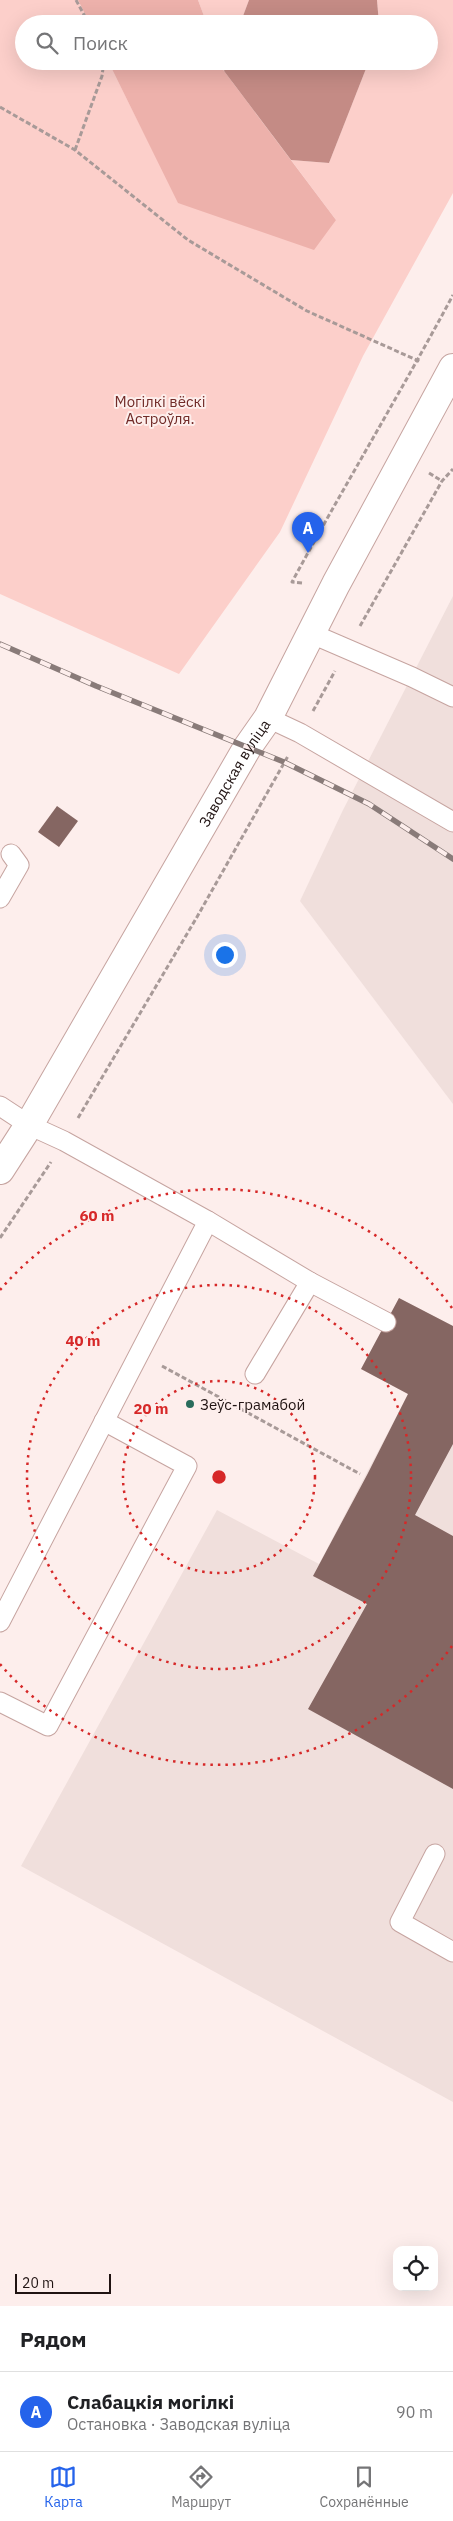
<!DOCTYPE html>
<html lang="ru">
<meta charset="utf-8">
<style>
:root{--surface:#fff;--page:#f6f6f6;--text:#202124;--muted:#757577;--line:#e0e0e0;--accent:#2563eb}
body{margin:0;font-family:"IBM Plex Sans",sans-serif;background:var(--page);color:var(--text)}
.controls{position:absolute;right:15px;bottom:15px;display:grid;overflow:hidden;border-radius:10px;box-shadow:0 5px 20px #0002}
.controls button{width:45px;height:45px;display:grid;place-items:center;padding:0;border:0;border-bottom:1px solid var(--line);background:var(--surface);color:var(--text);font:25px sans-serif}
.scale{position:absolute;left:15px;bottom:12px;width:96px;box-sizing:border-box;padding-left:5px;border:2px solid #201312;border-top:0;font-size:14px;line-height:18px;white-space:nowrap;color:#201312;-webkit-text-stroke:4px #fdeeec;paint-order:stroke}
.you{position:absolute;left:224px;top:954px;width:18px;height:18px;margin:-12px;border:4px solid #fff;border-radius:50%;background:#1a73e8;box-shadow:0 0 0 8px #1a73e833}
.badge{display:grid;place-items:center;width:32px;height:32px;border-radius:50%;background:var(--accent);color:#fff;font-size:16px;font-weight:700}
.pin{position:absolute;translate:-50% -41px;filter:drop-shadow(0 1px 2px #0008)}
.pin::after{content:'';position:absolute;top:26px;width:18px;height:15px;background:inherit;clip-path:polygon(0 0,100% 0,50% 100%)}
.list{margin:0;padding:0;list-style:none}
h2{display:flex;justify-content:space-between;align-items:center;height:65px;margin:0;padding:0 20px;font-size:21px}
h2 small{font-size:16px;font-weight:400;color:var(--muted)}
.list li{display:grid;grid-template-columns:32px 1fr auto;gap:15px;align-items:center;box-sizing:border-box;height:80px;padding:0 20px;border-top:1px solid var(--line)}
.list b{display:block;font-size:19px;white-space:nowrap}
.list p{margin:0;font-size:16px;white-space:nowrap;color:var(--muted)}
.list em{font-size:16px;font-style:normal;color:var(--muted)}
.icon{flex:none;width:28px;height:28px;fill:none;stroke:currentColor;stroke-width:2;stroke-linecap:round;stroke-linejoin:round}
.map{position:relative;flex:none;width:453px;height:2306px;overflow:hidden}
.search{position:absolute;background:var(--surface);box-shadow:0 5px 20px #0002;left:15px;right:15px;top:15px;height:55px;display:flex;align-items:center;gap:12px;box-sizing:border-box;padding:0 18px;border-radius:28px;color:var(--muted);font-size:19px}
.sheet{height:145px;background:var(--surface)}
nav{display:flex;justify-content:space-around;align-items:center;box-sizing:border-box;height:70px;border-top:1px solid var(--line);background:var(--surface);font-size:14px;color:var(--muted)}
nav a{display:grid;justify-items:center;gap:2px}
nav .on{color:var(--accent)}
.map>svg:first-child{display:block}
.built{fill:#f0dfdc}
.green{fill:#fccfca}
.forest{fill:#edb1ab}
.water{fill:#c48b85}
.building{fill:#856662}
.lines{fill:none;stroke-linecap:round;stroke-linejoin:round}
.service-casing{stroke:#c6a4a0;stroke-width:21}
.minor-casing{stroke:#c6a4a0;stroke-width:30}
.path{stroke:#a89a98;stroke-width:3;stroke-dasharray:5 2.5;stroke-linecap:butt}
.service{stroke:#fff;stroke-width:19}
.minor{stroke:#fff;stroke-width:28}
.rail-casing{stroke:#897b79;stroke-width:5.5}
.rail{stroke:#fdeeec;stroke-width:4;stroke-dasharray:11;stroke-linecap:butt}
.ring{fill:none;stroke:#d62828;stroke-width:2.5;stroke-dasharray:2.5 5}
.poi-dot{fill:#296c5c;stroke:#fdeeec;stroke-width:2}
.labels{text-anchor:middle;dominant-baseline:central;stroke-width:4;stroke-linejoin:round;paint-order:stroke}
.park-label{font-size:15px;fill:#712b28;stroke:#fdeeec}
.street-label{font-size:15px;fill:#201312;stroke:#fdeeec}
.poi-label{font-size:15px;fill:#201312;stroke:#fdeeec;text-anchor:start}
.centre{fill:#d62828;stroke:#fdeeec;stroke-width:2.5}
.ring-label{font-size:15px;text-anchor:middle;font-weight:bold;fill:#d62828;stroke:#fdeeec;stroke-width:4;stroke-linejoin:round;paint-order:stroke}
</style>
<div class="map">
<svg width="453" height="2306" viewBox="0 0 453 2306">
<rect width="100%" height="100%" fill="#fdeeec"/>
<g class="built">
<path d="M453,596V1104L300,901L343,810Z"/>
<path d="M399,1298L453,1326V2102L21,1866L217,1510L319,1564L408,1394L361,1369Z"/>
</g>
<g class="green">
<path d="M0,0H78L90,24H24V61H108L179,203L336,220L291,160L329,163L369,61H429V24H379L377,0H453V193L363,356L280,532L179,674L0,594Z"/>
<path d="M198,0H249L240,24H207Z"/>
</g>
<g class="forest">
<path d="M78,0H198L207,24H90Z"/>
<path d="M108,61H220L224,71L336,220L314,250L178,203Z"/>
</g>
<g class="water">
<path d="M249,0H377L379,24H240Z"/>
<path d="M227,61H369L329,163L291,160L224,71Z"/>
</g>
<g class="building">
<path d="M57,806L78,821L59,847L38,832Z"/>
<path d="M399,1298L453,1326V1444L415,1515L453,1536V1789L308,1709L367,1604L313,1576L367,1475L408,1394L361,1369Z"/>
</g>
<g class="lines">
<g class="service-casing">
<g id="service">
<path d="M310,633L412,677L453,697"/>
<path d="M268,718L300,733L453,822"/>
<path d="M0,898L19,865L11,854"/>
<path d="M0,1106L29,1125L64,1141L208,1221L310,1282L386,1322"/>
<path d="M255,1374L310,1282"/>
<path d="M0,1622L208,1221"/>
<path d="M0,1702L48,1726L187,1466L104,1421"/>
<path d="M435,1854L400,1922L453,1952"/>
</g>
</g>
<g class="minor-casing">
<g id="minor">
<path id="s1" d="M0,1170L29,1125L247,748L268,718L336,584L453,368"/>
</g>
</g>
<g class="path">
<path d="M76,0L89,24"/>
<path d="M0,107L75,150L188,240L307,311L421,362"/>
<path d="M75,150L102,76L104,61"/>
<path d="M429,473L442,481"/>
<path d="M302,583L292,582C344,486 401,392 453,295"/>
<path d="M360,626L442,481L453,469"/>
<path d="M313,711L335,671"/>
<path d="M78,1118L197,917L288,756"/>
<path d="M0,1238L51,1162"/>
<path d="M162,1366L360,1474"/>
</g>
<use href="#service" class="service"/>
<use href="#minor" class="minor"/>
<g class="rail-casing">
<path id="rail" d="M0,644L96,686L284,762L369,804L453,859"/>
</g>
<use href="#rail" class="rail"/>
</g>
<g class="ring">
<circle cx="219" cy="1477" r="96"/>
<circle cx="219" cy="1477" r="192"/>
<path d="M452 1646A288 288 0 0 1 0 1664M0 1290A288 288 0 0 1 452 1308"/>
</g>
<circle class="poi-dot" cx="190" cy="1404" r="5"/>
<g class="labels">
<g class="park-label">
<text x="160" y="401">Могілкі вёскі<tspan x="160" dy="17">Астроўля.</tspan></text>
</g>
<g class="street-label">
<text stroke="none"><textPath href="#s1" startOffset="461">Заводская вуліца</textPath></text>
</g>
<g class="poi-label">
<text x="200" y="1404">Зеўс-грамабой</text>
</g>
</g>
<circle cx="219" cy="1477" r="8" class="centre"/>
<g class="ring-label">
<text x="97" y="1221">60 m</text>
<text x="83" y="1346">40 m</text>
<text x="151" y="1414">20 m</text>
</g>
</svg>
<div class="controls">
<button><svg class="icon" aria-label="locate" viewBox="0 0 24 24"><circle cx="12" cy="12" r="6"/><path d="M12 2v4M12 18v4M2 12h4M18 12h4"/></svg></button>
</div>
<div class="scale">20 m</div>
<div class="you"></div>
<div class="pin badge" style="left:308px;top:553px">A</div>
<div class="search"><svg class="icon" aria-label="search" viewBox="0 0 24 24"><circle cx="10" cy="10" r="6"/><path d="M15 15l6 6"/></svg>Поиск</div>
</div>
<section class="sheet">
<h2>Рядом<small></small></h2>
<ul class="list">
<li><span class="badge">A</span><div><b>Слабацкія могілкі</b><p>Остановка · Заводская вуліца</p></div><em>90 m</em></li>
</ul>
</section>
<nav>
<a class="on"><svg class="icon" aria-label="map" viewBox="0 0 24 24"><path d="M3 6l6-2 6 2 6-2v14l-6 2-6-2-6 2zM9 4v14M15 6v14"/></svg>Карта</a>
<a><svg class="icon" aria-label="directions" viewBox="0 0 24 24"><path d="M12 3l9 9-9 9-9-9zM9 14v-3h6M13 9l2 2-2 2"/></svg>Маршрут</a>
<a><svg class="icon" aria-label="saved" viewBox="0 0 24 24"><path d="M7 4h10v16l-5-4-5 4z"/></svg>Сохранённые</a>
</nav>
